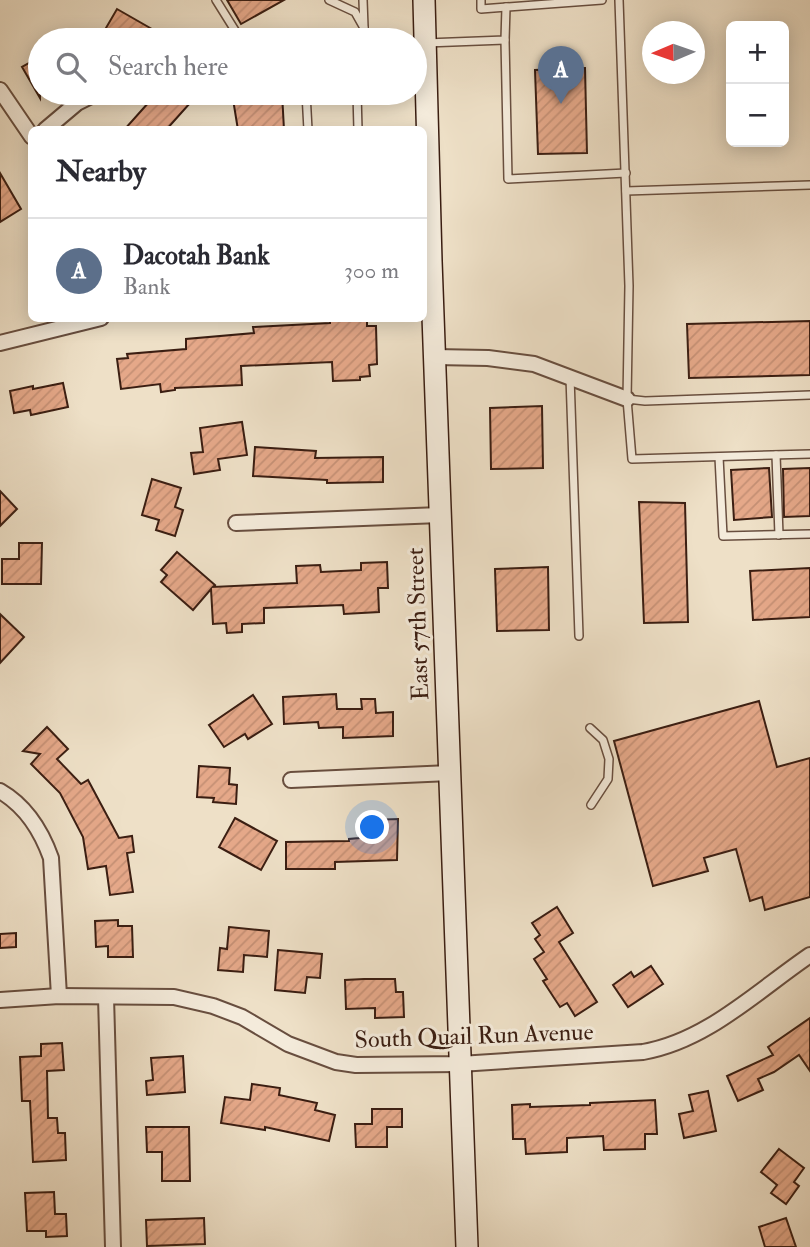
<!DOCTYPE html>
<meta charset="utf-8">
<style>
:root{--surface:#fff;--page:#f7f7f7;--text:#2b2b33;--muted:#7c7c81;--line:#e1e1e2;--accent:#8f2418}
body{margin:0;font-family:"IM FELL Double Pica",serif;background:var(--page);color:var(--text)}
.controls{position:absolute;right:21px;top:21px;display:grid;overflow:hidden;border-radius:10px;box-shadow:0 4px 18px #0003}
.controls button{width:63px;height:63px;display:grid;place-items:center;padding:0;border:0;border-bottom:2px solid var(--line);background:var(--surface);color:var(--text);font:35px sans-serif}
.compass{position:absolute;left:642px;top:21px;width:63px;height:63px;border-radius:50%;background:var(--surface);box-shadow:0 4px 18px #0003;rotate:268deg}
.you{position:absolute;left:373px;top:828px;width:24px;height:24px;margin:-18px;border:5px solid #fff;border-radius:50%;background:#1a73e8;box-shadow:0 0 0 10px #1a73e833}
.badge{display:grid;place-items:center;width:46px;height:46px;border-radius:50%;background:var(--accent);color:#fff;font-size:23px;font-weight:700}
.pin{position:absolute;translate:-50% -58px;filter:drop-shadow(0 2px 4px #0008)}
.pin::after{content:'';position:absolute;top:37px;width:24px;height:21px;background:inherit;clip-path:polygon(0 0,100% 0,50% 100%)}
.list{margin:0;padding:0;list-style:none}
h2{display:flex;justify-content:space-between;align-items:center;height:91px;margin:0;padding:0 28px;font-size:30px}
h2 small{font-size:23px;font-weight:400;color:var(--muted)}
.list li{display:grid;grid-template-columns:46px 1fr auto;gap:21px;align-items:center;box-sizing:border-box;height:105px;padding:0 28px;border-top:2px solid var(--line)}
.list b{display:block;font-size:26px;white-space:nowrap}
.list p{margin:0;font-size:23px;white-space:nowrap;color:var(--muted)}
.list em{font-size:23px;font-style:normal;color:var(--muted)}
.icon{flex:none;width:38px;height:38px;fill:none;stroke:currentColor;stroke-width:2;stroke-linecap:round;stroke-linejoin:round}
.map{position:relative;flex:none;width:810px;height:1247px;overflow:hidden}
.search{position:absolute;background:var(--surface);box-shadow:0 4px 18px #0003;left:28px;top:28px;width:399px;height:77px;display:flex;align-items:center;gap:18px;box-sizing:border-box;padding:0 24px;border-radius:38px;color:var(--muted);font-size:26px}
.panel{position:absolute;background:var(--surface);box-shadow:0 4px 18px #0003;left:28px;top:126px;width:399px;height:196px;border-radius:10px}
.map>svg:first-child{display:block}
.building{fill:url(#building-hatch);stroke:#3b1e12;stroke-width:2}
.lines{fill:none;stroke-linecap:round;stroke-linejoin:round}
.service-casing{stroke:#684e3f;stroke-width:10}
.minor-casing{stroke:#684e3f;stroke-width:18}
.secondary-casing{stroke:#3b1e12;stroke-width:24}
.service{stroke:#f4ebdb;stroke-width:7}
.minor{stroke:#f4ebdb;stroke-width:14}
.secondary{stroke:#f4ebdb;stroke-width:21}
.labels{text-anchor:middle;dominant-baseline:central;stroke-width:6;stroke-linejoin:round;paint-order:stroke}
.street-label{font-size:24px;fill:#3b1e12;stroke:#f4ebdb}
</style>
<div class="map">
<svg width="810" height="1247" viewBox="0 0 810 1247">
<defs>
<pattern id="building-hatch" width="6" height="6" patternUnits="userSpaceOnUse" patternTransform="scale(1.75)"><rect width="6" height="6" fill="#e5a889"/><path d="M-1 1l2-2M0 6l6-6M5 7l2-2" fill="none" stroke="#c59075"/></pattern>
</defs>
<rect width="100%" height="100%" fill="#eee0c7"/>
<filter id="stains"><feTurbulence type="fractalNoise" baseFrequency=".00286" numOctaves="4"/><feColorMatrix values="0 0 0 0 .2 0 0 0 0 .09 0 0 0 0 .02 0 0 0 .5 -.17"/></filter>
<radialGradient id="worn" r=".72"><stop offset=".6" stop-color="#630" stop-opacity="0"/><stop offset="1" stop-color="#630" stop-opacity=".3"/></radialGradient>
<g class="building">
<path d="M227,0H284L241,24Z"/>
<path d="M117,9L171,40H99Z"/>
<path d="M40,57V98L22,67Z"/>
<path d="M585,68L587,153L538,154L535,70Z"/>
<path d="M157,93H199L166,130H124Z"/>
<path d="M232,93H282L284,130H238Z"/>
<path d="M0,173L21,209L0,222Z"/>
<path d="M330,318H367V326H376L377,364L369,365L370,376L360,377V380L333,381L332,362L241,366L242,385L175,388V390L161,392L160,384L121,389L117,359L128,358L127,354L186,349V339L254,333L253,327L330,323Z"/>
<path d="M810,321V375L689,378L687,324Z"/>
<path d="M63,383L68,407L31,415L30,410L14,413L10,391L33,386V389Z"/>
<path d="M542,406L543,468L491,469L490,408Z"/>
<path d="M242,422L247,455L218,459L220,470L194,474L191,453L203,452L200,428Z"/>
<path d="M255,447L316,451L315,458L383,457V482L327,483V480L253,476Z"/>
<path d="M769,468L772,517L734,520L731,470Z"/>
<path d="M810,468V516L784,517L783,469Z"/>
<path d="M152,479L181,488L175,507L183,510L175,536L156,530L159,520L142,515Z"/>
<path d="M0,491L17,509L0,526Z"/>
<path d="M639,502L685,503L688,622L644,623Z"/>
<path d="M19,543H42L41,584H2V559H19Z"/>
<path d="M177,552L215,585L213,587L297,583L296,566L320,565L321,572L361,570V563L387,562L388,588H378L379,612L344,614L343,605L264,608V623L242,624V632L227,633L226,623L213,624L211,589L193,610L161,582L167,575L161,570Z"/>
<path d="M548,567L549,630L497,631L495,569Z"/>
<path d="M810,568V617L753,620L750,571Z"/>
<path d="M0,614L24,637L0,663Z"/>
<path d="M336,694L337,709H362L361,699H375L376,713L393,712V736L343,738V727L319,728L318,722L284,724L283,697Z"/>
<path d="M253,695L272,724L248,739L245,734L224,747L209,725Z"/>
<path d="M759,701L777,767L810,758V897L765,910L762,897L750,901L736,849L704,858L708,871L653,886L614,741Z"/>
<path d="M47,727L68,749L57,759L81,784L88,780L119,838L132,836L134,852L127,853L133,892L110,895L106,866L88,869L83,837L60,793L31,764L40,754L23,751Z"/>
<path d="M199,766L230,768L229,784L237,785L236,804L213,802L214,798L197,797Z"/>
<path d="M235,818L277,841L261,870L219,847Z"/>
<path d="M398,819L397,860L335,862V869H286V842L349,841V839L359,838V832H370V820Z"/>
<path d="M557,907L573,933L559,942L597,1002L575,1016L567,1003L560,1007L543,981L547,979L534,959L544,952L535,939L540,935L532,923Z"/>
<path d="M118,920V926H132L133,957H108V946L96,947L95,921Z"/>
<path d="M229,927L269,931L267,957L244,955L243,972L218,970L220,948L227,949Z"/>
<path d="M16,933V947L0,948V934Z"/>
<path d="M278,950L322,954L320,978L307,977L305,993L275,990Z"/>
<path d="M651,966L663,984L628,1007L613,985L631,972L634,977Z"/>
<path d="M364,979H395L396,992H403L404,1017L375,1018V1008L346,1009L345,980Z"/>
<path d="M810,1018V1071L799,1055L774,1072L758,1079L763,1090L738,1101L727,1076L773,1055L768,1047Z"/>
<path d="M62,1043L64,1070L47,1071L48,1118H57L58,1133H65L66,1160L33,1162L30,1101H22L20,1057L41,1056V1044Z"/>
<path d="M183,1056L185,1092L147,1095L146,1081L153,1080L151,1058Z"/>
<path d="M252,1084L280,1088L279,1095L317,1103L315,1110L335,1115L329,1141L265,1127V1130L221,1123L225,1097L250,1100Z"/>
<path d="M708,1091L716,1131L684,1138L679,1114L693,1111L689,1095Z"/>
<path d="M655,1100L657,1134H645V1149L604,1150L603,1136L567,1138V1152L526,1154L525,1139H513L512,1105L530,1104V1107L590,1105V1103Z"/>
<path d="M372,1109H402V1127H387V1147H356L355,1124H372Z"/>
<path d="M146,1127H189L190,1181H162V1152H147Z"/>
<path d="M779,1149L804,1168L794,1182L799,1186L786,1204L771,1193L777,1185L761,1172Z"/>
<path d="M54,1192L55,1214H66L67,1236L46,1237V1231H27L25,1193Z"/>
<path d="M204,1218L205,1244L147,1246L146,1220Z"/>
<path d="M786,1218L796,1247H765L759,1227Z"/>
</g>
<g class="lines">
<g class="service-casing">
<g id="service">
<path d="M216,0L241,40"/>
<path d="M329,0L355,12L364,28L358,40"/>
<path d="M363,0L364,27"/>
<path d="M481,0V9L602,0"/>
<path d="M619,0L629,286L627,399L632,459L810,454"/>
<path d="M505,40L508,179L626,173"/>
<path d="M426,43L505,40L506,7"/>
<path d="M306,93L308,130"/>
<path d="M357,93L358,130"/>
<path d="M626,191L810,185"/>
<path d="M570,377L579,636"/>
<path d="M627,399L645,401L810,395"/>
<path d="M776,455L779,535"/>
<path d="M719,457L723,536L810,534"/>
<path d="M590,728L603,740L609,759L608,779L591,805"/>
</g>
</g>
<g class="minor-casing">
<g id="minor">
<path d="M0,90L32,137"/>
<path d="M45,130L77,103L97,93"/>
<path d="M0,343L101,318"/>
<path d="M435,357L488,358L534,364L627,399"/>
<path d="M236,523L440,515"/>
<path d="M291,780L450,773"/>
<path d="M0,791C26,806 41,830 51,858L59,996"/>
<path d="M106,997L113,1247"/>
<path d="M0,1000L59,996L174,997L213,1006L242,1017L288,1044L336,1062L356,1065L460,1064L643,1052C707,1041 757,991 810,955"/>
</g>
</g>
<g class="secondary-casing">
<path id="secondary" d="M424,0L431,261L467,1247"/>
</g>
<use href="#service" class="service"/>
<use href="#minor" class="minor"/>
<use href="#secondary" class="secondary"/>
</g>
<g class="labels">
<g class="street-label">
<text transform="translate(418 624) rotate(-92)">East 57th Street</text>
<text transform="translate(474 1036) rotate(-2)">South Quail Run Avenue</text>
</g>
</g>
<rect width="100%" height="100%" filter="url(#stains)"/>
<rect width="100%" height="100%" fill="url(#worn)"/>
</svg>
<div class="controls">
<button>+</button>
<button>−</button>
</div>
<svg class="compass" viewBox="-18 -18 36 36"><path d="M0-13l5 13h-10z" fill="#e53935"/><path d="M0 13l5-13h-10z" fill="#7c7c81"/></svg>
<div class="you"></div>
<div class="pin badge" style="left:561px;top:104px;background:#5c6f8a">A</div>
<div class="search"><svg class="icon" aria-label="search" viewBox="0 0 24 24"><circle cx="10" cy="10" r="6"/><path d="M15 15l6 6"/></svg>Search here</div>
<section class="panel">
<h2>Nearby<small></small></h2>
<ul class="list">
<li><span class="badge" style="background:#5c6f8a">A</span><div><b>Dacotah Bank</b><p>Bank</p></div><em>300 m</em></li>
</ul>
</section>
</div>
